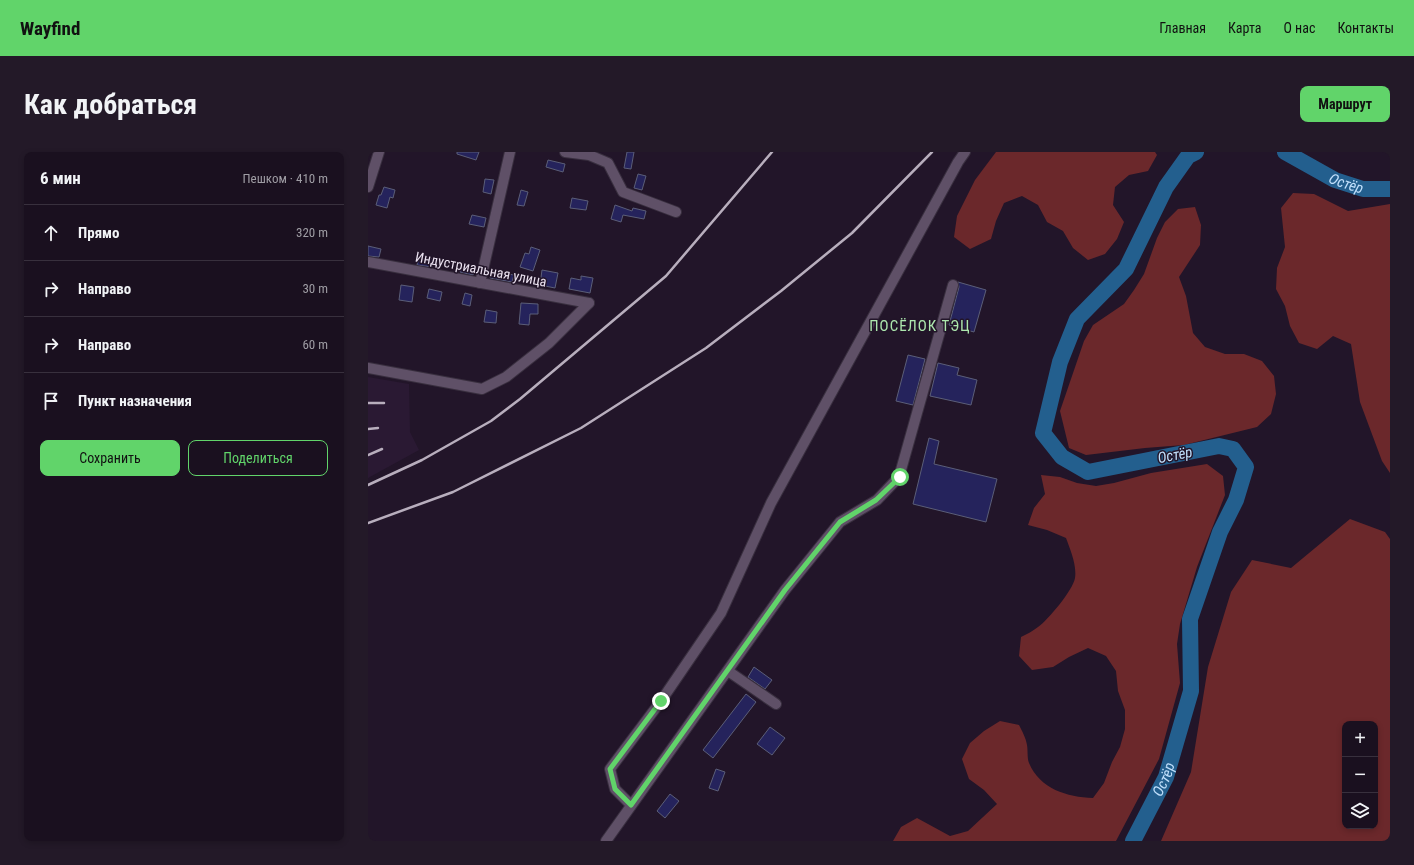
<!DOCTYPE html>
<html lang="ru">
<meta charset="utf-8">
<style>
:root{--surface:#1a101f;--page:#231928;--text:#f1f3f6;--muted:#9f9da4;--line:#38303d;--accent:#61d46a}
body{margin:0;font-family:"Roboto Condensed",sans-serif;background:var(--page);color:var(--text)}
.controls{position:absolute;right:12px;bottom:12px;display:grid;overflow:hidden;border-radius:8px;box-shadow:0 2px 6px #0003}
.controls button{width:36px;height:36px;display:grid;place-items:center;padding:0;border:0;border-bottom:1px solid var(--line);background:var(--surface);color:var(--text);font:20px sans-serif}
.stop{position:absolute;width:12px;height:12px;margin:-9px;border:3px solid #61d46a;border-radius:50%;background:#fff}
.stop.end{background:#61d46a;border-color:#fff;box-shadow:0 1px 4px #0008}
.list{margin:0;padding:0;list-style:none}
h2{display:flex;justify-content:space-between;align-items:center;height:52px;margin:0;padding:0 16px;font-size:17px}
h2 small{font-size:13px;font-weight:400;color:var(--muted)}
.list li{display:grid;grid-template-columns:26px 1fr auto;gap:12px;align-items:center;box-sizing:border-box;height:56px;padding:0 16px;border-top:1px solid var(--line)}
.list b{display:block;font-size:15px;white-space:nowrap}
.list em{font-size:13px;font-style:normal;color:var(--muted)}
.actions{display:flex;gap:8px;padding:12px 16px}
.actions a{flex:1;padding:9px 0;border:1px solid var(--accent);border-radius:8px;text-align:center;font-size:14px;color:var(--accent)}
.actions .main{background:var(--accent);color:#111}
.icon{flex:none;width:22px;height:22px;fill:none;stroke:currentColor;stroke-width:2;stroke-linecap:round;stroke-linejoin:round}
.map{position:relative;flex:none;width:1022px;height:689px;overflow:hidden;border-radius:8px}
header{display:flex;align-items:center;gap:24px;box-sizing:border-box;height:56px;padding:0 20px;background:var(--accent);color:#111}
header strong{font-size:19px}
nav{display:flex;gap:22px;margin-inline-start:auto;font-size:14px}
.intro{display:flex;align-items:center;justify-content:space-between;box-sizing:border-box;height:96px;padding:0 24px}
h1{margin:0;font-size:28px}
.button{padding:10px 18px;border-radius:8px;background:var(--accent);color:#111;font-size:14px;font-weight:700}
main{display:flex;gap:24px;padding:0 24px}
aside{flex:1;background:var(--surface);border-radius:8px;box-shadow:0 2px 6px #0003}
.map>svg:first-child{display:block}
.built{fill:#2a1933}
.green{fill:#6b282b;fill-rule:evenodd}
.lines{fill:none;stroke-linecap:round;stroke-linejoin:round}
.river{stroke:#235f8e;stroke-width:16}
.building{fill:#25235c;stroke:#5b5e78}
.minor-casing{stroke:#392f3f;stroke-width:12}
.minor{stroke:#5f5067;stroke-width:10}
.rail{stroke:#b8aebd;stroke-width:2.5}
.route{stroke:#61d46a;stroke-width:5}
.labels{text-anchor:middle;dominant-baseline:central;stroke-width:3;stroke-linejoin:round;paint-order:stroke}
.street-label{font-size:14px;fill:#ece3f1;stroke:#221529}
.water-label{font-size:15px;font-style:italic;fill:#c1e0fc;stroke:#221529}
.neighbourhood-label{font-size:15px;letter-spacing:1px;fill:#ade8ae;stroke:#221529}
</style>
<header>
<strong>Wayfind</strong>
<nav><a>Главная</a><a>Карта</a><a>О нас</a><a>Контакты</a></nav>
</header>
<div class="intro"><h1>Как добраться</h1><a class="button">Маршрут</a></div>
<main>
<aside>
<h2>6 мин<small>Пешком · 410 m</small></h2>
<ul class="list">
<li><svg class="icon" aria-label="ahead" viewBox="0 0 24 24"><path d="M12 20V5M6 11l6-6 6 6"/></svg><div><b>Прямо</b></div><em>320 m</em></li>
<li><svg class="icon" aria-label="right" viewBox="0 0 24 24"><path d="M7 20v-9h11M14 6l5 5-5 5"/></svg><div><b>Направо</b></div><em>30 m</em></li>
<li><svg class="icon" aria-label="right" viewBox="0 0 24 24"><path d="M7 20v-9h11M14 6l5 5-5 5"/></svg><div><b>Направо</b></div><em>60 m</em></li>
<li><svg class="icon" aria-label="arrive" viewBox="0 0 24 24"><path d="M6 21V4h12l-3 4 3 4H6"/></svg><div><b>Пункт назначения</b></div></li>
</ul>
<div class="actions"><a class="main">Сохранить</a><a>Поделиться</a></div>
</aside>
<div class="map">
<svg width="1022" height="689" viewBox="0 0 1022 689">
<rect width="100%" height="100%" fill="#221529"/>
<path class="built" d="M0,225L41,232L42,280L51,298L0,326Z"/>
<g class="green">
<path d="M628,0H787L789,3L780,19L761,23L747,35L745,53L756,70L749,87L737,102L720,108L705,96L695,79L679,70L670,53L654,44L636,51L628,69L623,87L602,97L586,85L589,64L607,28Z"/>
<path d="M925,41L946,42L980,59L1022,52V321L1014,309L992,250L983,192L965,184L949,197L931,191L922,174L917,154L908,137L909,116L917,95L913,56Z"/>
<path d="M827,55L833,73L832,93L811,125L818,144L825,181L837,195L857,202H876L894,209L906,224L908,242L903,262L889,275L816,293L777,296L718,303L701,296L692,259L716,189L725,173L756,152L766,138L776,122L789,86L797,70L810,57Z"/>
<path d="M839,312L855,324L857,343L829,415L812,472L809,492L812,531L791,607L748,689H525L533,675L549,666L582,684L600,679L629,652L616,638L601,627L594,607L602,591L616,579L632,569L651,573C654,579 658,586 659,593C660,598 659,606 661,611C672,637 699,645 725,646L736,631L744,610L752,595L757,577V558L750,539L748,519L738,504L720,496L701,505L685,515L664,518L651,504L653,485C659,482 665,479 670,475C680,468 705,438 707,426C709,413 702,397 698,386L679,378L660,373L666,356L677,342L673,323L692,325L709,331L728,334L746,331L783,321Z"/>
<path d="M982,367L1017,380L1022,387V689H793L823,620L840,515L863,440L884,408L923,416ZM977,572H1007V674H977Z"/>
</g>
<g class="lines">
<g class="river">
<path id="s1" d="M917,0L967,28L995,37H1022"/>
<path id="s2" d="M765,689L798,625L823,539L822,467L852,380L868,348L878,315L865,297L851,294L720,320L694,305L675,281L692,210L709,167L758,117L798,35L820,4L828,0"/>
</g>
</g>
<g class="building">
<path d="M89,0H111L108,8L89,2Z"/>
<path d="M259,0H266L263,17L256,16Z"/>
<path d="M180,8L197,12L195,20L178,15Z"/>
<path d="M270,22L278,24L274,38L266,36Z"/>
<path d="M117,27L126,28L123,42L115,40Z"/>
<path d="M16,35L27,38L25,46L22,45L19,56L8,53L11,43H13Z"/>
<path d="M153,38L160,40L156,54L149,53Z"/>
<path d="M204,46L220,49L218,58L202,56Z"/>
<path d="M247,53L264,59L265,56L278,59L276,67L255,63L253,70L243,67Z"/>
<path d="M104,63L118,66L116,75L101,72Z"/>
<path d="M0,94L13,97L11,105L0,104Z"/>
<path d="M163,95L172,98L165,119L152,115L157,101L161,102Z"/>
<path d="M51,104L66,107L64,115L49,113Z"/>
<path d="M95,111L107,114L105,123L92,120Z"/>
<path d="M174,118L190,121L187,136L172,133Z"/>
<path d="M123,119L146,123L144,130L122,126Z"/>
<path d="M213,124L225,126L222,141L201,137L203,126L213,128Z"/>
<path d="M590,130L618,138L606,180L581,173L591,135Z"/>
<path d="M33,133L46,135L44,150L31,148Z"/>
<path d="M61,137L74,140L72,149L59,146Z"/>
<path d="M97,141L104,143L102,154L94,152Z"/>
<path d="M153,151L170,152V162H162L161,173L151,172Z"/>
<path d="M118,158L129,160L128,171L116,170Z"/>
<path d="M540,203L557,207L545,253L528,249Z"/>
<path d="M570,211L591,216L589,223L609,228L603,253L562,244Z"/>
<path d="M561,286L571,289L566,312L629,327L618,370L545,352Z"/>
<path d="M386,515L404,528L397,537L380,525Z"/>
<path d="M378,542L388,550L345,606L335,598Z"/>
<path d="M402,575L417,586L404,603L389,592Z"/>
<path d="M348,617L357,620L350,639L341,636Z"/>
<path d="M302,642L311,649L297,666L289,659Z"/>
</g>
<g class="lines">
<g class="minor-casing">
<g id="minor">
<path d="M197,0L221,3L240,11L255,40L308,60"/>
<path d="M0,35L11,0"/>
<path d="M0,110L221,151"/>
<path d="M112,131L142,0"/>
<path d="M0,216L114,237L138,225L181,191L221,151"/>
<path d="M360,519L408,552"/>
<path d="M263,653L247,637L242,617L293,549L353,461L403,351L590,10L597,0"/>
<path d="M238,689L417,438L472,370L509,348L531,325L585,133"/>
</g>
</g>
<use href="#minor" class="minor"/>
<g class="rail">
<path d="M0,251H16"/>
<path d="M0,277L10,276"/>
<path d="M0,303L14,297"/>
<path d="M0,333L54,308L123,269L152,247L298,124L404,0"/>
<path d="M0,371L85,340L213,276L338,196L413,139L484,81L564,0"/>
</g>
</g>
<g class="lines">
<path class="route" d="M293,549L242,617L247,637L263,653L417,438L472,370L508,348L532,325"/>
</g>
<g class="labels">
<g class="street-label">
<text transform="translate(113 117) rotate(11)">Индустриальная улица</text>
</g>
<g class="water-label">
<text stroke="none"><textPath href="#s1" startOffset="69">Остёр</textPath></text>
<text transform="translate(807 303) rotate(-11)">Остёр</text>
<text stroke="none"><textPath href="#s2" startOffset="69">Остёр</textPath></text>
</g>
<g class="neighbourhood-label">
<text x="552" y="174">ПОСЁЛОК ТЭЦ</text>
</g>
</g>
</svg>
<div class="controls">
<button>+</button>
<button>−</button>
<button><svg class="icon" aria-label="layers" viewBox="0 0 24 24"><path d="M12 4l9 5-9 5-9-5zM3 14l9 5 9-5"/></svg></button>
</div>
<div class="stop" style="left:532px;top:325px"></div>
<div class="stop end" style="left:293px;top:549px"></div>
</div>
</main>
